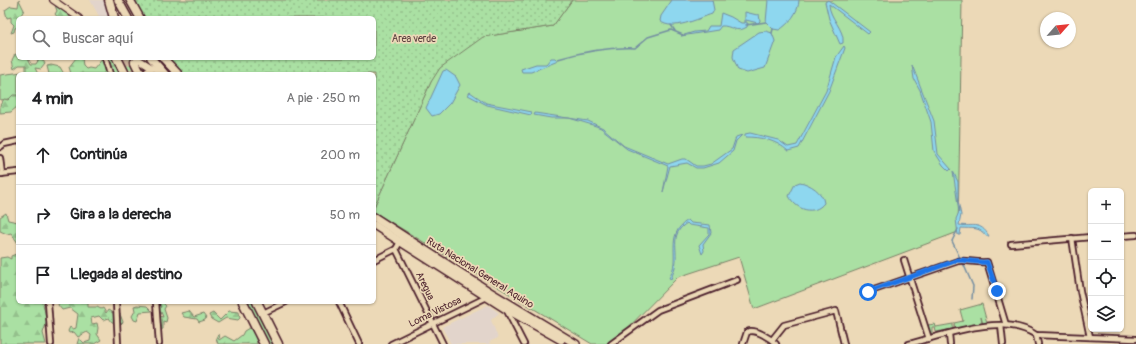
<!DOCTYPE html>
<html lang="es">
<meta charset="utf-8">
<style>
:root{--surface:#fff;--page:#f6f6f6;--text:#202124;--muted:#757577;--line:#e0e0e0}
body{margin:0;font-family:Pangolin,sans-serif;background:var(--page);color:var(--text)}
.controls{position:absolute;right:12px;bottom:12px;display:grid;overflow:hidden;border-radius:6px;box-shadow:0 1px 3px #0004}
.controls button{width:36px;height:36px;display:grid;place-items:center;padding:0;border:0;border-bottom:1px solid var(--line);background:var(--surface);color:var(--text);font:20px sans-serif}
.compass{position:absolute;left:1040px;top:12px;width:36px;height:36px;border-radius:50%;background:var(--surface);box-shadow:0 1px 3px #0004;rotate:63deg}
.stop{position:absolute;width:12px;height:12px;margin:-9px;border:3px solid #1a73e8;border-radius:50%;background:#fff}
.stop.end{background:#1a73e8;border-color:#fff;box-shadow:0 1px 4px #0008}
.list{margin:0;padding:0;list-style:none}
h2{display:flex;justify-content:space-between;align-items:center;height:52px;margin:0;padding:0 16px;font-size:17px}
h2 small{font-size:13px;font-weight:400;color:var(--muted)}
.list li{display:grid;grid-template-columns:26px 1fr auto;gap:12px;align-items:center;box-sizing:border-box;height:60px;padding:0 16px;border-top:1px solid var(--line)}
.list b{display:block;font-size:15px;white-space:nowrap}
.list em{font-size:13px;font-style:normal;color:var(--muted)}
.icon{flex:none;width:22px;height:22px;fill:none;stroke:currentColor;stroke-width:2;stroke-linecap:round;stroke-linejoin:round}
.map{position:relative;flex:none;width:1136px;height:344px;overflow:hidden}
.search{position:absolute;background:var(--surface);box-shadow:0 1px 3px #0004;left:16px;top:16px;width:360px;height:44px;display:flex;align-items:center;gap:10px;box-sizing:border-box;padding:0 14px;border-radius:6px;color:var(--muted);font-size:15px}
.panel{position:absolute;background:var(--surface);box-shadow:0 1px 3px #0004;left:16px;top:72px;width:360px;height:232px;border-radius:6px}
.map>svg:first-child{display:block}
.built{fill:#e2d4cb}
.green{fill:#aae0a3;stroke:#7a8067}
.forest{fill:url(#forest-firs);stroke:#7a8067}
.park{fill:url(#park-dots);stroke:#7a8067}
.water{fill:#8ed7ef;stroke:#738da1}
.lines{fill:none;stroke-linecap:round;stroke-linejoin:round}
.stream{stroke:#738da1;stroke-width:1.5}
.motorway-tunnel{stroke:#ccb49b;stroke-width:8;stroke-dasharray:8 4;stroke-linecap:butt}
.minor-casing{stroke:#4a1f2b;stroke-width:8}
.tertiary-casing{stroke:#4a1f2b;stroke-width:8}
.trunk-casing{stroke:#4a1f2b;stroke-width:10}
.motorway-casing{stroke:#4a1f2b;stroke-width:11}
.minor{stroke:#ecd9b7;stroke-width:4.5}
.tertiary{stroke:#ecd9b7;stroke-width:5.5}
.trunk{stroke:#ecd9b7;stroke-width:7}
.motorway{stroke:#ecd9b7;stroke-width:8}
.route{stroke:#1a73e8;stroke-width:5}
.labels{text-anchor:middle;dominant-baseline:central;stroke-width:3.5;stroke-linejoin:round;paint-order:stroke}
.park-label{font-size:10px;fill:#583c3d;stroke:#ecd9b7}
.street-label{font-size:10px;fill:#4a1f2b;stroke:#ecd9b7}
</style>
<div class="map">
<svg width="1136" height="344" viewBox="0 0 1136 344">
<defs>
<pattern id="forest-firs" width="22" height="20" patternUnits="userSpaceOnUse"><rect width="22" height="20" fill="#aae0a3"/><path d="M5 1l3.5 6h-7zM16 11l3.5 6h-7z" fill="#94c08c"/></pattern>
<pattern id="park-dots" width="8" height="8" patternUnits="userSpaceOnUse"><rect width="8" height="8" fill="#aae0a3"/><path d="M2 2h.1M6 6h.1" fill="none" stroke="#94c08c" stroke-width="1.8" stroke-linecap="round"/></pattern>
</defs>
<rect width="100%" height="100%" fill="#ecd9b7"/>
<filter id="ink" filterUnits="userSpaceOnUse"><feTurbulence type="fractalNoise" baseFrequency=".025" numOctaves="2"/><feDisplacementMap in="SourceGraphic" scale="8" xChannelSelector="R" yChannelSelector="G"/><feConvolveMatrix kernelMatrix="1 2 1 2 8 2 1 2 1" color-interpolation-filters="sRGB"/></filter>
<g filter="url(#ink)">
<g class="built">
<path d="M90,0H105L110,18H100Z"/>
<path d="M488,305L499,313L491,320L498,338L489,342L490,344H451L442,327Z"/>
</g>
<g class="green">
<path d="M572,0H962L958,232L754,309L739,257L678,277L612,344H592L374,212V207L449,42L553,26Z"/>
<path d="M119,58H135L147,67C138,73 138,74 126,74Z"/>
<path d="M22,72L23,74H18V98L0,100V75Z"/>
<path d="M245,302H253L274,344H266Z"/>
<path d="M982,304L987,323L983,324L981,317L982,324L955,328L954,323L963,321L960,310Z"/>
<path d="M935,324L936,327L953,324V329L936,332L935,327H932V334H930L928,325Z"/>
</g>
<g class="forest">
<path d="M19,0L24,10L21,15L23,18H18V27L15,28L14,32L11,33L14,25L11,22V17L7,18L5,10L11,6L18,7Z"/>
<path d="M55,5L70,15L69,18H58L55,14L57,11Z"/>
<path d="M15,54L18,55V58H28L31,64H36L39,59L43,60L45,64L41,69L35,68L38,74H26V65H19L14,69L12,60Z"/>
<path d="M76,58H82L83,66L86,69L89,68L94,69L103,58H115L125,74H71L69,67Z"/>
<path d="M51,65L60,67L64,74H49L47,66Z"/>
<path d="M13,95H18V106L11,112L0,113V105L4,99L8,100Z"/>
<path d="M6,213L8,220L18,222V243L11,233L7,234L0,231V217Z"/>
<path d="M16,254L18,258V302H45L43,304L47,321L43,333L46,344H0V258L7,257L11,259V256Z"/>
<path d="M59,302H88V307H97L101,309L103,308L106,313L108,310L116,315L120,314L123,322L121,324L112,322L109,318L103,320L99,316L91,318L92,324L97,323L98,328L97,334L101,340L94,344H77L79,338L84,343L90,341L91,335L87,332L78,337L74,332L69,333L68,331L70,327L73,329L76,328L78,314L70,308L62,310L58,305Z"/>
<path d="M158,302H162L166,306L164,309L167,318L166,322L163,321V329L157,331L155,324L159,316L163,317L161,312L159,313Z"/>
<path d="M137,305L147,306L152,311L140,312L137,321L134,320L132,316L135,311L134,306Z"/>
<path d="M189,311L194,317L203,314L206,318L205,320L199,322L197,319L184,317L181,313Z"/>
<path d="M229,311L239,312L240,318L238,320L226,318L218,323L211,319L209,315L213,313L220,320Z"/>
<path d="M249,328C255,332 256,337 257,344H218L216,338L218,334L219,340L225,336L234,341L242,335L244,331Z"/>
</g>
<path class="park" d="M135,0H572L553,26L483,37L440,68L431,82L374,207V74H185L168,58H374V18H144Z"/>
<g class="water">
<path d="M672,0H712L714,10L712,14C699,18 672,32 660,21L661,16Z"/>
<path d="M768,0H799C799,12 788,25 779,30L773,29L766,22Z"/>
<path d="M828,0L870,32L868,34L829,4C829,18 845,29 843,43L840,44L829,19L825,2Z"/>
<path d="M745,12L757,15L759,14L760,21L758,23L746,20V23H748L747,27C736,34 731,25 721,26L718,30L681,36L694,32L706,31L709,26H719L721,13L731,17L741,23H745Z"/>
<path d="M766,31L772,33L775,41L765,68L747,73L738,70L733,57L734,49L759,32Z"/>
<path d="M844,46L845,48L829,91L799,148L788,151C776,140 761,137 745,137V134L750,133L778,140L788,147L797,145L826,91L836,57Z"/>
<path d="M551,58H555L558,61L531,72H522L521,69L536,64H546Z"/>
<path d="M912,65L934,121L938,154L951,169L949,171L943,165L934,151L931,122L920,90L914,79Z"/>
<path d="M446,70L456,77L460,85L450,103L439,114L432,116L426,108L443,71Z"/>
<path d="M470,92L486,103L532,112L531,115L487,105L468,95Z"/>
<path d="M535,113L588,121L603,128L624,146L668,164L682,159H686L696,166H703L711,164L732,149L736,137L742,135L736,141L733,151L719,163L703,168H696L687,163L670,166L663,192L668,166L627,149L601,128L596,126L569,118H551L534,115Z"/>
<path d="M953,171L958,182V201L961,215L959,225C974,227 980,221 989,236H986C979,226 972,229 961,228L960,235H958L956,219L959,212Z"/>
<path d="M800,182C810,184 823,192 824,203C814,216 796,210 789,196L795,184Z"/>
<path d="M688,220L691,223L710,225L711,233L703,244L704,251L702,254L699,245L709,234V228L689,225L687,223C671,233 677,245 676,260C676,267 673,273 671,279L669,278C682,258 663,236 688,220Z"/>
</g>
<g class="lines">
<g class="stream">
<path d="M671,25L675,31"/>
<path d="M746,25L766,22"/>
<path d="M772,33L773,29"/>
<path d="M558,59C582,52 610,47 635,48L648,37L671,30L683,35"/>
<path d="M958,229L952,241L961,260"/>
<path d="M963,263L973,286L972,299"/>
</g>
<path class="motorway-tunnel" d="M125,58L130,74"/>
<g class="minor-casing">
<g id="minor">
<path d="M105,58L110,74"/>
<path d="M146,74L147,70L152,69"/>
<path d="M0,147L4,144L18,141"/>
<path d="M0,158L2,174"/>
<path d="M0,174L18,172"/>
<path d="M1121,236L1136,235"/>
<path d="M1072,238L1080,291L1090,337"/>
<path d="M401,240L396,249L443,344"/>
<path d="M1011,244L1091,237"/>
<path d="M374,260L396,249"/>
<path d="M904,260L929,339"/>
<path d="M868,292L958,261C968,260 976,263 987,262L1006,325"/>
<path d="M48,302L51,344"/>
<path d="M116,302L118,344"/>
<path d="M156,302L159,344"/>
<path d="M339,302L359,344"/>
<path d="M507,311L524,344"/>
<path d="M263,313L286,302"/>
<path d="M1001,325L1003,344"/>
<path d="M949,334L950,344"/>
<path d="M1036,335L1038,344"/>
<path d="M772,340L784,325L836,311L844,344"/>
<path d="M391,344L487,297"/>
<path d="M611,344L658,310L737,280"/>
<path d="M743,344L747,332C755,328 770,338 776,344"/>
<path d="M909,344C945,335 1003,312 1036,335L1136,339"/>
</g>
</g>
<g class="tertiary-casing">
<g id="tertiary">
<path d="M53,0L79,18"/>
<path d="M137,58L162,74"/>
</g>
</g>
<g class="trunk-casing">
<g id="trunk">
<path d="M118,0L128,18"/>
<path d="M130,0L140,18"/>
<path d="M151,58L165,74"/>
<path d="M163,58L178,74"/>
<path d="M374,217L490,292L576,344"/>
<path d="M374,225L506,309L561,340"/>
</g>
</g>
<g class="motorway-casing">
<g id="motorway">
<path d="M109,0L114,18"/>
<path d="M117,58L125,74"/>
<path d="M135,62L141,74"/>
<path d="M243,302L264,344"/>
<path d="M257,302L278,344"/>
</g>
</g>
<use href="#minor" class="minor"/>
<use href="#tertiary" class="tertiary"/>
<use href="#trunk" class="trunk"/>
<use href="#motorway" class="motorway"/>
</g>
</g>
<g class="lines" filter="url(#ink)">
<path class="route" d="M868,292L958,260C968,260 976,263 987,262L997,291"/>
</g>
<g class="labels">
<g class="park-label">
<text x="414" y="39">Area verde</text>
</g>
<g class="street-label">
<text transform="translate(480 273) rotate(32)">Ruta Nacional General Aquino</text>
<text transform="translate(425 286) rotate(64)">Aregua</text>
<text transform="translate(435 312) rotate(-26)">Loma Vistosa</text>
</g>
</g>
</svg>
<div class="controls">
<button>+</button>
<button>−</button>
<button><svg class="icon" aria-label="locate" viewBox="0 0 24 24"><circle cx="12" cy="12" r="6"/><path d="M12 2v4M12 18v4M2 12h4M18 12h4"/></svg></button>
<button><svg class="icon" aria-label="layers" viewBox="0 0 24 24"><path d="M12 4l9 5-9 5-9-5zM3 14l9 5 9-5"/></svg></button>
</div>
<svg class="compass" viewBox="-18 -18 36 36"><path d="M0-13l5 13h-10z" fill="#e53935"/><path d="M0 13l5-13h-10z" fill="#757577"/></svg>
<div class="stop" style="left:868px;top:292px"></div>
<div class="stop end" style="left:997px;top:291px"></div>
<div class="search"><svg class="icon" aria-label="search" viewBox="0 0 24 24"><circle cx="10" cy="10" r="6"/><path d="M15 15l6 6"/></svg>Buscar aquí</div>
<section class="panel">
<h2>4 min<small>A pie · 250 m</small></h2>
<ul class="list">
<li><svg class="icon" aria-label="ahead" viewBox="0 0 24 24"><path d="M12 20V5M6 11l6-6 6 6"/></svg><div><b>Continúa</b></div><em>200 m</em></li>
<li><svg class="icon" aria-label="right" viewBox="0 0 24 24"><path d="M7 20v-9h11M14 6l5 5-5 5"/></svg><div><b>Gira a la derecha</b></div><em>50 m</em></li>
<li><svg class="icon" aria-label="arrive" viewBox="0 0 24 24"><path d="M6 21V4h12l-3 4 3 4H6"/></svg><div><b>Llegada al destino</b></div></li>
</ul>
</section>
</div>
